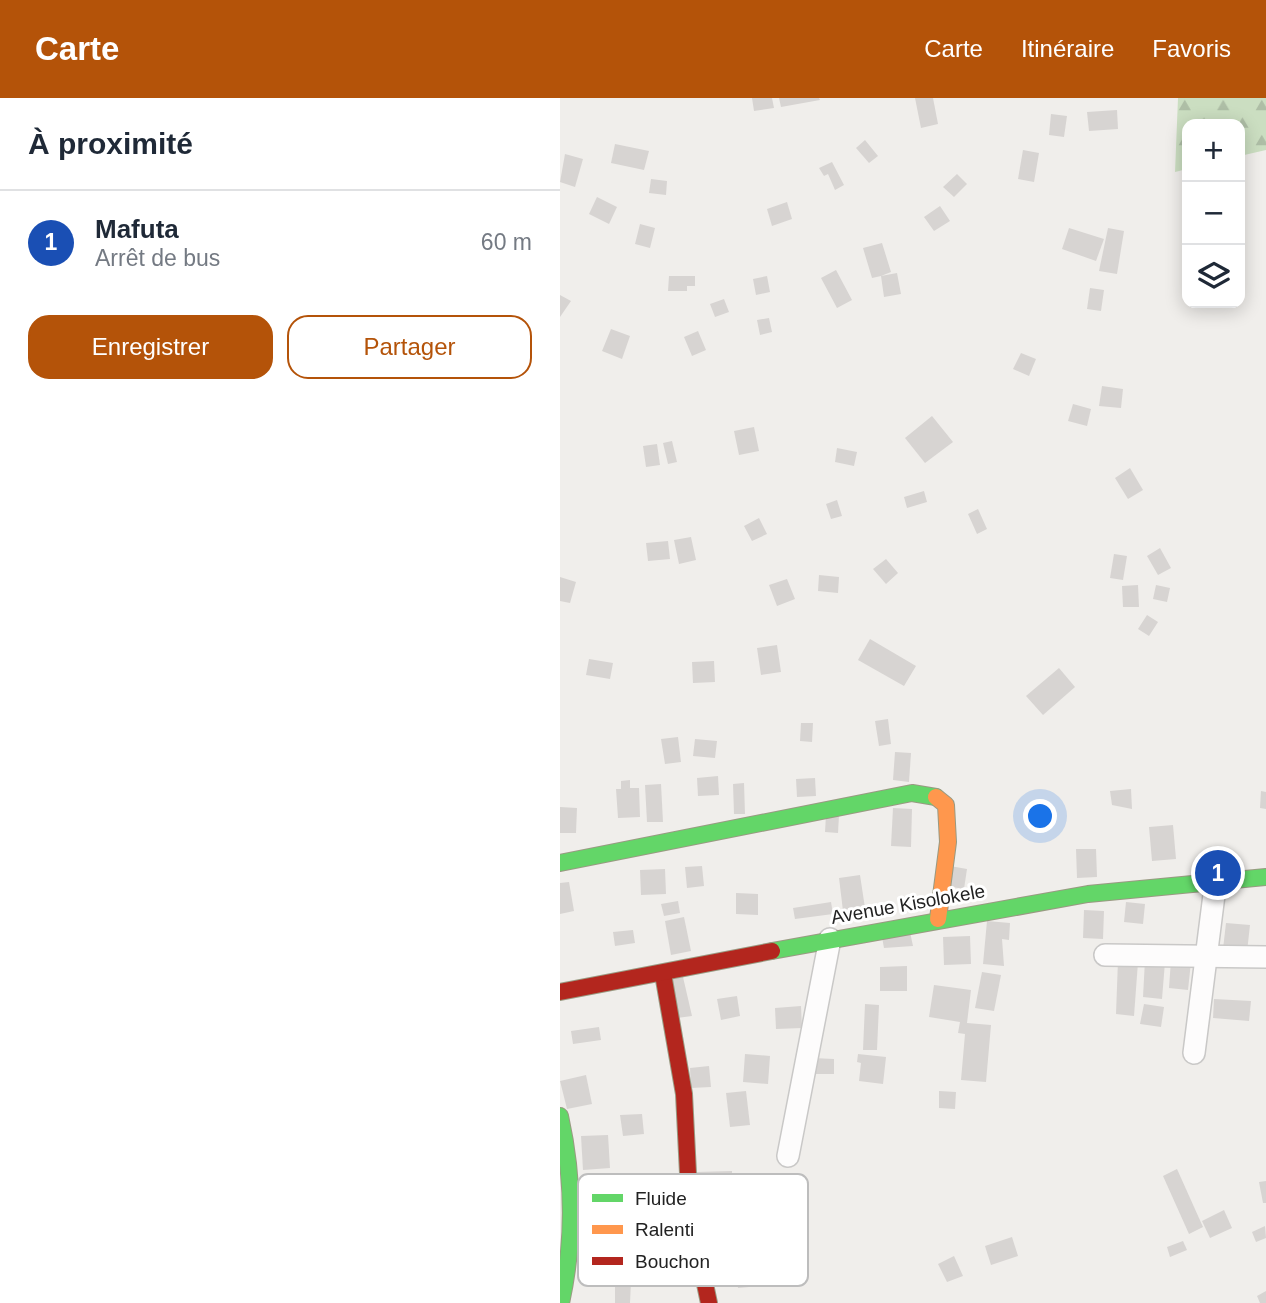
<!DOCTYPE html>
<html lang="fr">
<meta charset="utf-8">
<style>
:root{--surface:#fff;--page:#f6f6f7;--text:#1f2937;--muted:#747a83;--line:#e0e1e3;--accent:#b45309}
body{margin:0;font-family:Helvetica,sans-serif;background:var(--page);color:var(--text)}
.controls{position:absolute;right:21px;top:21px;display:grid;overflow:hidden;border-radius:14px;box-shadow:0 4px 18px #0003}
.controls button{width:63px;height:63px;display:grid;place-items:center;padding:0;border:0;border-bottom:2px solid var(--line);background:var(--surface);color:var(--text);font:35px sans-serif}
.you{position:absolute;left:481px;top:719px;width:24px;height:24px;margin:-18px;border:5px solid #fff;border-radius:50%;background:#1a73e8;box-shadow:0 0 0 10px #1a73e833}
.badge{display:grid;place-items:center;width:46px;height:46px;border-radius:50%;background:var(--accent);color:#fff;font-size:23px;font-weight:700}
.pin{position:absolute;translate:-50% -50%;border:4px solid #fff;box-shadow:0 2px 7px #0006}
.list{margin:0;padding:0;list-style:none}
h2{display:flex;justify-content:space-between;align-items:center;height:91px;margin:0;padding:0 28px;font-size:30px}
h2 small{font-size:23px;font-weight:400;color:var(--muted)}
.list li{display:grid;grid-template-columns:46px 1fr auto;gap:21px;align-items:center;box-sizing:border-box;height:105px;padding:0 28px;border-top:2px solid var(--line)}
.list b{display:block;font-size:26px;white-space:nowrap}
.list p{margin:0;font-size:23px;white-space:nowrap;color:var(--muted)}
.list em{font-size:23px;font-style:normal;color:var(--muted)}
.actions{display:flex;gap:14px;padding:21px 28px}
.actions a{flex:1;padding:16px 0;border:2px solid var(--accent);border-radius:21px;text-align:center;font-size:24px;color:var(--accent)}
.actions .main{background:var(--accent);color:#fff}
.icon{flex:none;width:38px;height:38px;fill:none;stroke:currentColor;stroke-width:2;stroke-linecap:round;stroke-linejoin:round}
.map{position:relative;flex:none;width:706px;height:1205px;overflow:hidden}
header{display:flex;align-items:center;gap:42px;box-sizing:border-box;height:98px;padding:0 35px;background:var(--accent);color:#fff}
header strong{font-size:33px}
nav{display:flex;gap:38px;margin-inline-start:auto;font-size:24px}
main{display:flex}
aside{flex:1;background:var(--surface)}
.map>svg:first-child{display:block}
.forest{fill:url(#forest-firs)}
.building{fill:#d7d4d2}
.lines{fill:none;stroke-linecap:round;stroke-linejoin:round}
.street-casing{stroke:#c9c8c7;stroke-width:24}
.fast-casing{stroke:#999a82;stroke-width:18}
.slow-casing{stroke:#999a82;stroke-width:18}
.jam-casing{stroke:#999a82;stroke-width:18}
.street{stroke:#fdfcfc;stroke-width:21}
.fast{stroke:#63d668;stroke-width:16}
.slow{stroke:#ff974d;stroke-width:16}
.jam{stroke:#b3261e;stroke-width:16}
.labels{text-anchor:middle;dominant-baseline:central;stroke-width:6;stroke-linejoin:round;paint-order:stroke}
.street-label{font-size:19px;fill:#222;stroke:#fff}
.key{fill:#fff;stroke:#bdbdbd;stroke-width:2}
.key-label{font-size:19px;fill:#222}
</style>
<header>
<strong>Carte</strong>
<nav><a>Carte</a><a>Itinéraire</a><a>Favoris</a></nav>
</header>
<main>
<aside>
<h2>À proximité<small></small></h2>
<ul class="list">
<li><span class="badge" style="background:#1a4fb4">1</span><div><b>Mafuta</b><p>Arrêt de bus</p></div><em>60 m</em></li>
</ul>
<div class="actions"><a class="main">Enregistrer</a><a>Partager</a></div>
</aside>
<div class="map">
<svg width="706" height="1205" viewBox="0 0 706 1205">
<defs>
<pattern id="forest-firs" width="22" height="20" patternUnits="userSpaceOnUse" patternTransform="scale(1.75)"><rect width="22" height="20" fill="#cbdec1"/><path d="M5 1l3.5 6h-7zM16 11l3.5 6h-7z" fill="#aebea6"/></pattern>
</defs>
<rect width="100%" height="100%" fill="#f0eeeb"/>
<path class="forest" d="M618,0H706V52L680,58V26H627V71L615,74Z"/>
<g class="building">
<path d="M192,0H212L214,10L194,13Z"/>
<path d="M219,0H259L260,2L221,9Z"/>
<path d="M355,0H373L378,26L361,30Z"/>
<path d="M557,12L558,31L529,33L527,14Z"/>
<path d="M491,16L507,18L504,39L489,37Z"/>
<path d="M305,42L318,58L309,65L296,50Z"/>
<path d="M55,46L89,53L84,72L51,65Z"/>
<path d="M463,52L479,55L474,84L458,81Z"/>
<path d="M5,56L23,61L15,89L0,84Z"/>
<path d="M272,64L284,87L275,92L268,76L264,78L259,70Z"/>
<path d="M397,76L407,86L394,99L383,89Z"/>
<path d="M91,81L107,83L106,97L89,95Z"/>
<path d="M37,99L57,109L49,126L29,116Z"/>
<path d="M227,104L232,121L212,128L207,111Z"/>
<path d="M380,108L390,123L374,133L364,119Z"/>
<path d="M80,126L95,130L90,150L75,146Z"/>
<path d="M509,130L544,141L536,163L502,151Z"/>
<path d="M548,130L564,133L557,176L539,173Z"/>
<path d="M322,145L331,174L321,178L337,175L341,196L324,199L321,178L312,180L303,150Z"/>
<path d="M276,172L292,202L277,210L261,180Z"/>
<path d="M109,178H135V188H127V193H108Z"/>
<path d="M207,178L210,194L196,197L193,181Z"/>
<path d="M530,190L544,192L541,213L527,211Z"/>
<path d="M0,197L11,203L0,219Z"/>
<path d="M164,201L169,214L155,219L150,206Z"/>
<path d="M209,220L212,234L200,237L197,222Z"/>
<path d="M51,231L70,238L62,261L42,253Z"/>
<path d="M138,233L146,252L132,258L124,239Z"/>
<path d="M461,255L476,261L469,278L453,271Z"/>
<path d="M542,288L563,291L561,310L539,308Z"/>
<path d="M513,306L531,311L527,328L508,323Z"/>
<path d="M372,318L393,344L365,365L345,340Z"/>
<path d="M194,329L199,353L179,357L174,333Z"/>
<path d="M112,343L117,364L108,366L103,345Z"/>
<path d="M97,346L100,367L86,369L83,348Z"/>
<path d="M277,350L297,354L294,368L275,364Z"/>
<path d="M570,370L583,392L568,401L555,380Z"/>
<path d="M364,393L367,404L347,410L344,399Z"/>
<path d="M277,402L282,418L271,421L266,406Z"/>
<path d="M418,411L427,431L417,436L408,416Z"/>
<path d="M199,420L207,436L192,443L184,428Z"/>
<path d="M131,439L136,462L119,466L114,442Z"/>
<path d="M108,443L110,461L88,463L86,445Z"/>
<path d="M600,450L611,470L598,477L587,458Z"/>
<path d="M554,456L567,458L563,482L550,480Z"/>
<path d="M326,461L338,475L326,486L313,471Z"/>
<path d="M259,477L279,479L278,495L258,493Z"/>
<path d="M0,479L16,484L10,505L0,503Z"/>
<path d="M227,481L235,501L217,508L209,487Z"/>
<path d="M596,487L610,490L607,504L593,501Z"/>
<path d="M562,488L578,487L579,509H563Z"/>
<path d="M587,517L598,524L589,538L578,531Z"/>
<path d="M310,541L356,568L344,588L298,562Z"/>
<path d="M217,547L221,574L201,577L197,550Z"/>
<path d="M29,561L53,565L50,581L26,577Z"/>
<path d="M154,563L155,584L133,585L132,564Z"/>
<path d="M499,570L515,589L483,617L466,598Z"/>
<path d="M328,621L331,646L319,648L315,623Z"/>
<path d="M241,625H253L252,644L240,643Z"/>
<path d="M118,639L121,664L105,666L101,641Z"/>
<path d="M135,641L157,643L155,660L133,658Z"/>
<path d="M335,654L351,655L349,684L333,682Z"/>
<path d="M158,678L159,697L138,698L137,680Z"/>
<path d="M255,680L256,698L237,699L236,681Z"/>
<path d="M70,682V690H79L80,719L58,720L56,691H61V683Z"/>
<path d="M184,685L185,716H174L173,686Z"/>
<path d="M101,686L103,724H87L85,687Z"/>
<path d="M571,691L572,711L552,707L550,693Z"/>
<path d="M701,693L706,694V711L700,710Z"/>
<path d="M0,709L17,710L16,735H0Z"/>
<path d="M333,710L352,711L351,749L331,748Z"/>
<path d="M266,717H279L278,735L265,734Z"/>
<path d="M613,727L616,761L592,763L589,729Z"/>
<path d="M516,751H536L537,779L517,780Z"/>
<path d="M142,768L144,788L127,790L125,769Z"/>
<path d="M390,768L407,771L404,791L386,788Z"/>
<path d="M105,771L106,796L81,797L80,772Z"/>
<path d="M300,777L305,810L283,813L279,780Z"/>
<path d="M9,784L14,813L0,816V785Z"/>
<path d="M176,795L198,796V817L176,816Z"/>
<path d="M118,803L120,815L104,818L101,806Z"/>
<path d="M271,804L273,816L235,821L233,810Z"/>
<path d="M566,804L585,806L583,826L564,824Z"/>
<path d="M524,812L544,813L543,841L523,840Z"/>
<path d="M124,819L131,853L111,857L105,823Z"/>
<path d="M427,823L450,825L449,842L442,841L444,868L423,866Z"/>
<path d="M666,825L690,827L687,854L663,851Z"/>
<path d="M73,832L75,845L55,848L53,834Z"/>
<path d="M350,834L353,848L324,850L322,839Z"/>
<path d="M410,838L411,866L384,867L383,839Z"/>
<path d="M558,862L578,864L574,918L556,916Z"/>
<path d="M585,862L605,864L602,901L583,899Z"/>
<path d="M611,862L631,864L628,892L609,890Z"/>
<path d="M347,868V893H320V869Z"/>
<path d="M422,874L441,877L434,913L415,910Z"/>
<path d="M123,879L132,918L117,920L110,882Z"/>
<path d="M374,887L411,892L407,925L431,927L426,984L401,982L405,936L398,935L400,924L369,919Z"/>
<path d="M177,898L180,918L161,922L157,901Z"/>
<path d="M654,901L691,903L689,923L653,920Z"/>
<path d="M305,906L319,907L317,952H303Z"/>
<path d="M584,906L604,909L601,929L580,926Z"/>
<path d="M241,908L242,930L216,931L215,910Z"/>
<path d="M39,929L41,942L13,946L11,933Z"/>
<path d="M185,956L210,958L208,986L183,984Z"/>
<path d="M298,956L326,959L323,986L299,983L301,965L297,964Z"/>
<path d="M253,960L274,961V976H252Z"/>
<path d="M149,968L151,989L131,990L130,970Z"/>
<path d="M26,977L32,1006L7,1011L0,983Z"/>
<path d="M186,993L190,1027L170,1029L166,995Z"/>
<path d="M379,993L396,994L395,1011L379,1010Z"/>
<path d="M82,1016L84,1036L63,1038L60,1017Z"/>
<path d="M48,1037L50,1070L23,1072L21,1038Z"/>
<path d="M617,1071L643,1129L629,1136L603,1078Z"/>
<path d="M172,1073V1098L136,1099V1074Z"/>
<path d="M706,1083V1105H703L699,1084Z"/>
<path d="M664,1112L672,1130L650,1140L642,1123Z"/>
<path d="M705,1128L706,1140L696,1144L692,1134Z"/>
<path d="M452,1139L458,1158L431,1167L425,1148Z"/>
<path d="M623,1143L627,1152L610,1159L607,1149Z"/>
<path d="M394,1158L403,1178L387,1184L378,1166Z"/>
<path d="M185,1160L189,1189L178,1190L174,1161Z"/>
<path d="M55,1182L71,1183L70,1205H55Z"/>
<path d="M706,1193V1205H700L697,1198Z"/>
</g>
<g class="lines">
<g class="street-casing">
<g id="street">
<path d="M545,857L706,859"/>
<path d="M634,955L656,781"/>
<path d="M228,1058L270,841"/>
</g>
</g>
<g class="fast-casing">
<g id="fast">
<path d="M0,765L352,695L376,699"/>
<path d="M212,853L528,796L706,779"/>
<path d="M0,1018C14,1081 15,1141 1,1205"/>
</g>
</g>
<g class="slow-casing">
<path id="slow" d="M376,699L386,707L388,744L378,821"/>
</g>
<g class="jam-casing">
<g id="jam">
<path d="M103,876L124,996L130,1115L149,1205"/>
<path d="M0,894L212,853"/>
</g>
</g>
<use href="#street" class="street"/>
<use href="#fast" class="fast"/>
<use href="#slow" class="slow"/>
<use href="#jam" class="jam"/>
</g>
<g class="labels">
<g class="street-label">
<text transform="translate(348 806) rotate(-10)">Avenue Kisolokele</text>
</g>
</g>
<rect x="18" y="1076" width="230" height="112" rx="10" class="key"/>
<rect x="32" y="1096" width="31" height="8" fill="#63d668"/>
<rect x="32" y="1127" width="31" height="9" fill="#ff974d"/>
<rect x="32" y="1159" width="31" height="8" fill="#b3261e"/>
<g class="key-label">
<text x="75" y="1107">Fluide</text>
<text x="75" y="1138">Ralenti</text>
<text x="75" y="1170">Bouchon</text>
</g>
</svg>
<div class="controls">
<button>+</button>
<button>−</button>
<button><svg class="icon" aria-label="layers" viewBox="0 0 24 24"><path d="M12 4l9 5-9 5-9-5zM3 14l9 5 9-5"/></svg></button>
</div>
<div class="you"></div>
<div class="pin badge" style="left:658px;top:775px;background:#1a4fb4">1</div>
</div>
</main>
